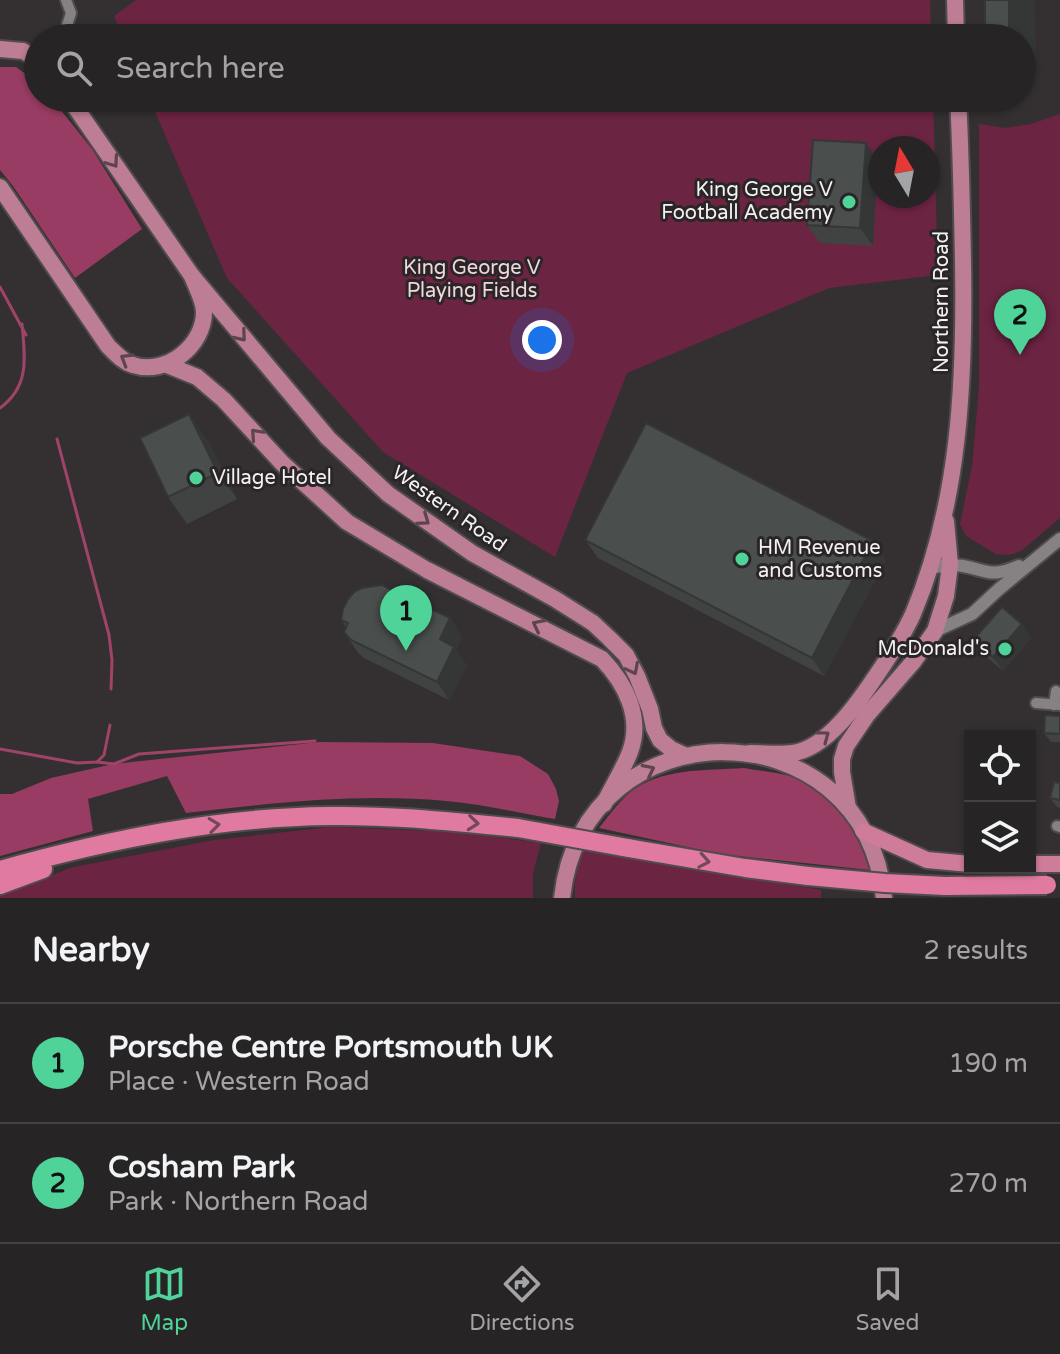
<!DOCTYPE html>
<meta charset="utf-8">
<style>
:root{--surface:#272425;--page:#2f2c2d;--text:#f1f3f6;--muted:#a4a4a7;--line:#434142;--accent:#4fd399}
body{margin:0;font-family:"Varela Round",sans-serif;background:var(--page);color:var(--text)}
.controls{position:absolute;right:24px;bottom:24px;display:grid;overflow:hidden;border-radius:0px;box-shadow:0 2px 6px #0004}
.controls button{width:72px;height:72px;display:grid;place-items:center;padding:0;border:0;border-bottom:2px solid var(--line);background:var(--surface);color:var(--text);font:40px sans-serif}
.compass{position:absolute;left:868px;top:136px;width:72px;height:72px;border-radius:50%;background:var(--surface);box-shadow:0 2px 6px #0004;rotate:350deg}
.you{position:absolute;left:542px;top:340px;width:28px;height:28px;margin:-20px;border:6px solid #fff;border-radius:50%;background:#1a73e8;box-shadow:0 0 0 12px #1a73e833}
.badge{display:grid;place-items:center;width:52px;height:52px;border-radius:50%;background:var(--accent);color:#111;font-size:26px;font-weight:700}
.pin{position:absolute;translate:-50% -66px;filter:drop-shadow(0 2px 4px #0008)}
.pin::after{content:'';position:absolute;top:42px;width:28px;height:24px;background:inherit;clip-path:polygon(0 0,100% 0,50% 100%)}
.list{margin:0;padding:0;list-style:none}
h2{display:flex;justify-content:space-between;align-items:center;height:104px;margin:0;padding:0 32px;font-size:34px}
h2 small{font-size:26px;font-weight:400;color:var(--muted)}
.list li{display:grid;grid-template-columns:52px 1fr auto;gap:24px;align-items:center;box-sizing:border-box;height:120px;padding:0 32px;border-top:2px solid var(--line)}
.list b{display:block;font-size:30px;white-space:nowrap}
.list p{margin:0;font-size:26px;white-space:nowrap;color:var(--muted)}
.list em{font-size:26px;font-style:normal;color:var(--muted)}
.icon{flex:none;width:44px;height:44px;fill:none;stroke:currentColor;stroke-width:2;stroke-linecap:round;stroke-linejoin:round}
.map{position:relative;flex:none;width:1060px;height:898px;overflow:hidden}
.search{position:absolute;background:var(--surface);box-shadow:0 2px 6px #0004;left:24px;right:24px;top:24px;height:88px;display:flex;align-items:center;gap:20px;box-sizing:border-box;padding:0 28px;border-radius:44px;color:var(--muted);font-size:30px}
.sheet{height:344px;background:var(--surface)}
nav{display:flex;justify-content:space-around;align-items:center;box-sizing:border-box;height:112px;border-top:2px solid var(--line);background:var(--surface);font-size:22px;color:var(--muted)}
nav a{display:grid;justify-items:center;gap:4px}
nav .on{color:var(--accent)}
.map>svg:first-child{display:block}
.green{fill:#6c2443;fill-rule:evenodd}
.forest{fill:#983c63}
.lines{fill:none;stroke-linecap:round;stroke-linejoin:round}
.stream{stroke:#9f4369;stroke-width:3}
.minor-casing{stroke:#504c4d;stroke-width:14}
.tertiary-casing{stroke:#504c4d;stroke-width:16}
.primary-casing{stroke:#504c4d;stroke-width:20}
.trunk-casing{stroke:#504c4d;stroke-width:20}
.motorway-casing{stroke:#504c4d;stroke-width:22}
.minor{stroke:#868183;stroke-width:10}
.tertiary{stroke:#868183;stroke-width:12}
.primary{stroke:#bd7d95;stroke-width:16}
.trunk{stroke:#cf7c9b;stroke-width:16}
.motorway{stroke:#e17aa1;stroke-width:18}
.motorway-bridge-casing{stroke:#504c4d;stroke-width:22;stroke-linecap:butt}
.motorway-bridge{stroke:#e17aa1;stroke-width:18}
.wall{fill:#404341}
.shaded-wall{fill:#343735}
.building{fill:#4a4e4c;stroke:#343735;stroke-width:2}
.oneway{stroke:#5d444e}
.oneway2{stroke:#734858}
.poi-dot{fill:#4fd399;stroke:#2a2627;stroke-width:3}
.labels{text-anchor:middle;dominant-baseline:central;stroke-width:6;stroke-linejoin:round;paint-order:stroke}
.poi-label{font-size:20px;fill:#f3f1f1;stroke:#2a2627;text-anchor:end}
.park-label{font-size:20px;fill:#f1d6de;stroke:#2a2627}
.street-label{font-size:20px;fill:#f3f1f1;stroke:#2a2627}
</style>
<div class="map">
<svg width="1060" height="898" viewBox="0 0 1060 898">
<rect width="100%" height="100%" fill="#343031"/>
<g class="green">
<path d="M136,0H930L931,38H123L114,16Z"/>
<path d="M149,98H933L938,275L829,288L627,373L555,557L383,452L227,278ZM880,148H928V196H880Z"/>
<path d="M1060,114V518L1021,551L1009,555L996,554L966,536L960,524L972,466L979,388V124L1005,128L1031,124Z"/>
<path d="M331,827L457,832L541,843L533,873V898H0V896L73,867L105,861L214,840Z"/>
<path d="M582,849L821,890V898H575V882Z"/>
</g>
<g class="forest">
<path d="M0,67H16L38,83V98H51L92,149L142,229L75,278L13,186L0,170Z"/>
<path d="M319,742L433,743L520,756L548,774L556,789L559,801L555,819C518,813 484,804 446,801C358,793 273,803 186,813L167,776L88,799L93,831L0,856V794H12L51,778L113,764Z"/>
<path d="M744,768C760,771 777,772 793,777C833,792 857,830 870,870L720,854L599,828C608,817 617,804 628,794C661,767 704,771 744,768Z"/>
</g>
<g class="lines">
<g class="stream">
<path d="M0,287L26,335"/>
<path d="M0,408C30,386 25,358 22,324"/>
<path d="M57,439L109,635L112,660L111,689"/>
<path d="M0,749L77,763L97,762L104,755L110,725"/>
<path d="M97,762L114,764L139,754L315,741"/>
</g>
<g class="minor-casing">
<g id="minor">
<path d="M63,38L71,13L66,0"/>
<path d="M1036,703L1060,705"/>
<path d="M1054,705L1056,691"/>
<path d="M1057,826L1060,827"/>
</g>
</g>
<g class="tertiary-casing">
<g id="tertiary">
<path d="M930,568C941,566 952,564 963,566C990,571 990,578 1019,566"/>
<path d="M935,631L972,614L999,589L1060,539"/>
</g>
</g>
<g class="primary-casing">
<g id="primary">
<path d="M955,0L956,38"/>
<path d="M0,49L23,51L38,60"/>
<path d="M0,187L108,346C116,354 123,362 133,365C166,376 204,346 204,312C204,301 196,287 192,276L69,98"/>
<path d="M192,276L328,438L388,494L472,553L555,599L593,623L609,638L626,655L637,676L650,709L654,728L660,740L671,749L686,756"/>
<path d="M165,364L197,377L224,400L282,463L347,522L427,570L602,659C625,683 643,717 630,752C623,770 612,787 604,804"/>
<path d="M750,753C764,753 779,755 793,753C827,748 858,703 876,676C889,657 903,636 913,614C960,502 965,381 963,262C962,207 961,153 958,98"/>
<path d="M848,808L842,772V759L846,746L867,715L913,662L935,631L946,596L950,565L946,521"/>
<path d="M562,898C583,703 865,704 884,898"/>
</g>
</g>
<g class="trunk-casing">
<g id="trunk">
<path d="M863,831L927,860L970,864"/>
<path d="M1030,864H1060"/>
</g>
</g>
<g class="motorway-casing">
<g id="motorway">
<path d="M628,848L745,868L808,876"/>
<path d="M0,870C107,840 218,817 330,816C393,815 455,822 518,828"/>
<path d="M0,885L43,869"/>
</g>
</g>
<use href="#minor" class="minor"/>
<use href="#tertiary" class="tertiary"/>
<use href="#primary" class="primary"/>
<use href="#trunk" class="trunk"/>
<use href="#motorway" class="motorway"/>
<g class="motorway-bridge-casing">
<g id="motorway-bridge">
<path d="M518,828L628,848"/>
<path d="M808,876L885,883L945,886L1047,885"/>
</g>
</g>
<use href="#motorway-bridge" class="motorway-bridge"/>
</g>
<g class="wall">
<path d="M1022,38L1036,78L1022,79Z"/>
<path d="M878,161L873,246L820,243L807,225Z"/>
<path d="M208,441L237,499L187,524L168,497Z"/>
<path d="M585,540L873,541L886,560L824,676L598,558Z"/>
<path d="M450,618L462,637L456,650L467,666L449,700L364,658L358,653L344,632L346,627L341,620Z"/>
<path d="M1022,624L1031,638L1003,671L983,654L973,640Z"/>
<path d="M1060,716V742H1051L1044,733Z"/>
<path d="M1060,783V808L1057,807L1050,798Z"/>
</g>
<g class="shaded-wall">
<path d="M1009,0H1035L1036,78L1022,59V38H1009Z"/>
<path d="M866,143L878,161L873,246L860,228Z"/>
<path d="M189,414L208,441L237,499L218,473Z"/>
<path d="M873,541L886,560L824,676L812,658Z"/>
<path d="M450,618L462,637L456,650L467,666L449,700L437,682L440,639Z"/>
<path d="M1022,624L1031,638L1003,671L993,657Z"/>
</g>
<g class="building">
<rect x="985" y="0" width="24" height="38"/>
<path d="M813,140L866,143L860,228L807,225Z"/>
<path d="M189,414L218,473L168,497L140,438Z"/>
<path d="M646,423L873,541L812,658L585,540Z"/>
<path d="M382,585L450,618L440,639L454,647L437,682L351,640L344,632L348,623L341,620L343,609L348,599L354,592L362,588Z"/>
<path d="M1002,607L1022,624L993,657L973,640Z"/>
<path d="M1045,715L1060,716V734L1044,733Z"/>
<path d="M1054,782L1060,783V800L1050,798Z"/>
</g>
<defs><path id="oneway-chevron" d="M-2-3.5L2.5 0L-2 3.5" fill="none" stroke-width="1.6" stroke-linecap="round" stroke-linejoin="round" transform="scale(2)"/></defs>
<g class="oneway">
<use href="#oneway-chevron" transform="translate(113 162) rotate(55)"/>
<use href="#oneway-chevron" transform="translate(241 336) rotate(50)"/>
<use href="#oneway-chevron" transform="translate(126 359) rotate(-149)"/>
<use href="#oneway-chevron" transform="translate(256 434) rotate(-132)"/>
<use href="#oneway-chevron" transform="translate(424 520) rotate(35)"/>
<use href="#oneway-chevron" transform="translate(538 625) rotate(-153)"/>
<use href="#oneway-chevron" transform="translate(633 669) rotate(63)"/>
<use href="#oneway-chevron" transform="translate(824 736) rotate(-37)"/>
<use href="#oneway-chevron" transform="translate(649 770) rotate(-27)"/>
</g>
<g class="oneway2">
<use href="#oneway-chevron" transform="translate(473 823) rotate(6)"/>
<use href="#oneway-chevron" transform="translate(214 825) rotate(-7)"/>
<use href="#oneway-chevron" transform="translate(704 861) rotate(10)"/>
</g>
<g class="poi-dot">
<circle cx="849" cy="202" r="8"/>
<circle cx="196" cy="478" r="8"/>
<circle cx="742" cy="559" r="8"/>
<circle cx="1005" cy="649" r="8"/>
</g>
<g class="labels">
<g class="poi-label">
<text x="833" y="190">King George V<tspan x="833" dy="23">Football Academy</tspan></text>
<text x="212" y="478" text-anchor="start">Village Hotel</text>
<text x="758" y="548" text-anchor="start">HM Revenue<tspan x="758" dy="23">and Customs</tspan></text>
<text x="989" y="649">McDonald's</text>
</g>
<g class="park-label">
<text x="472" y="268">King George V<tspan x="472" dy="23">Playing Fields</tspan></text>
</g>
<g class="street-label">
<text transform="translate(942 302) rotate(-90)">Northern Road</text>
<text transform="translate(449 509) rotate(35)">Western Road</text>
</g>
</g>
</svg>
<div class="controls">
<button><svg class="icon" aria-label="locate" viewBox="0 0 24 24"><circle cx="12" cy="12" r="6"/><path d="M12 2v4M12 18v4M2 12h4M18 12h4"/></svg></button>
<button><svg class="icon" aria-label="layers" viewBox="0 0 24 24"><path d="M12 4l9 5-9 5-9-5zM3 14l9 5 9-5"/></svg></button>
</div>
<svg class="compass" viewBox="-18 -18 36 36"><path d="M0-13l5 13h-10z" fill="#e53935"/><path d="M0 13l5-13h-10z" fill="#a4a4a7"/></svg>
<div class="you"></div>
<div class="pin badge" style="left:406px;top:651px">1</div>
<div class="pin badge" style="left:1020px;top:355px">2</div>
<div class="search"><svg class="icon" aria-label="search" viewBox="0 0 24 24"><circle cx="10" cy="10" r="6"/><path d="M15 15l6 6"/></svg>Search here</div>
</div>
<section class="sheet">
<h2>Nearby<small>2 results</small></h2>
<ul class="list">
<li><span class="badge">1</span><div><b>Porsche Centre Portsmouth UK</b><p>Place · Western Road</p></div><em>190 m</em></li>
<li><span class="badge">2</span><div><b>Cosham Park</b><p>Park · Northern Road</p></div><em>270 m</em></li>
</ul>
</section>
<nav>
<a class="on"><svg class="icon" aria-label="map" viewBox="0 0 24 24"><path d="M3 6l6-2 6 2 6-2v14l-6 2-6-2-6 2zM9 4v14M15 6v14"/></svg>Map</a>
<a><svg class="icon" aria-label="directions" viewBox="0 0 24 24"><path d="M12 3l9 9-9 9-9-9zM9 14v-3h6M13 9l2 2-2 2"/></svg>Directions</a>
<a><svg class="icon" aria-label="saved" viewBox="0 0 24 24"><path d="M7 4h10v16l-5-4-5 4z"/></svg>Saved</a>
</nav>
